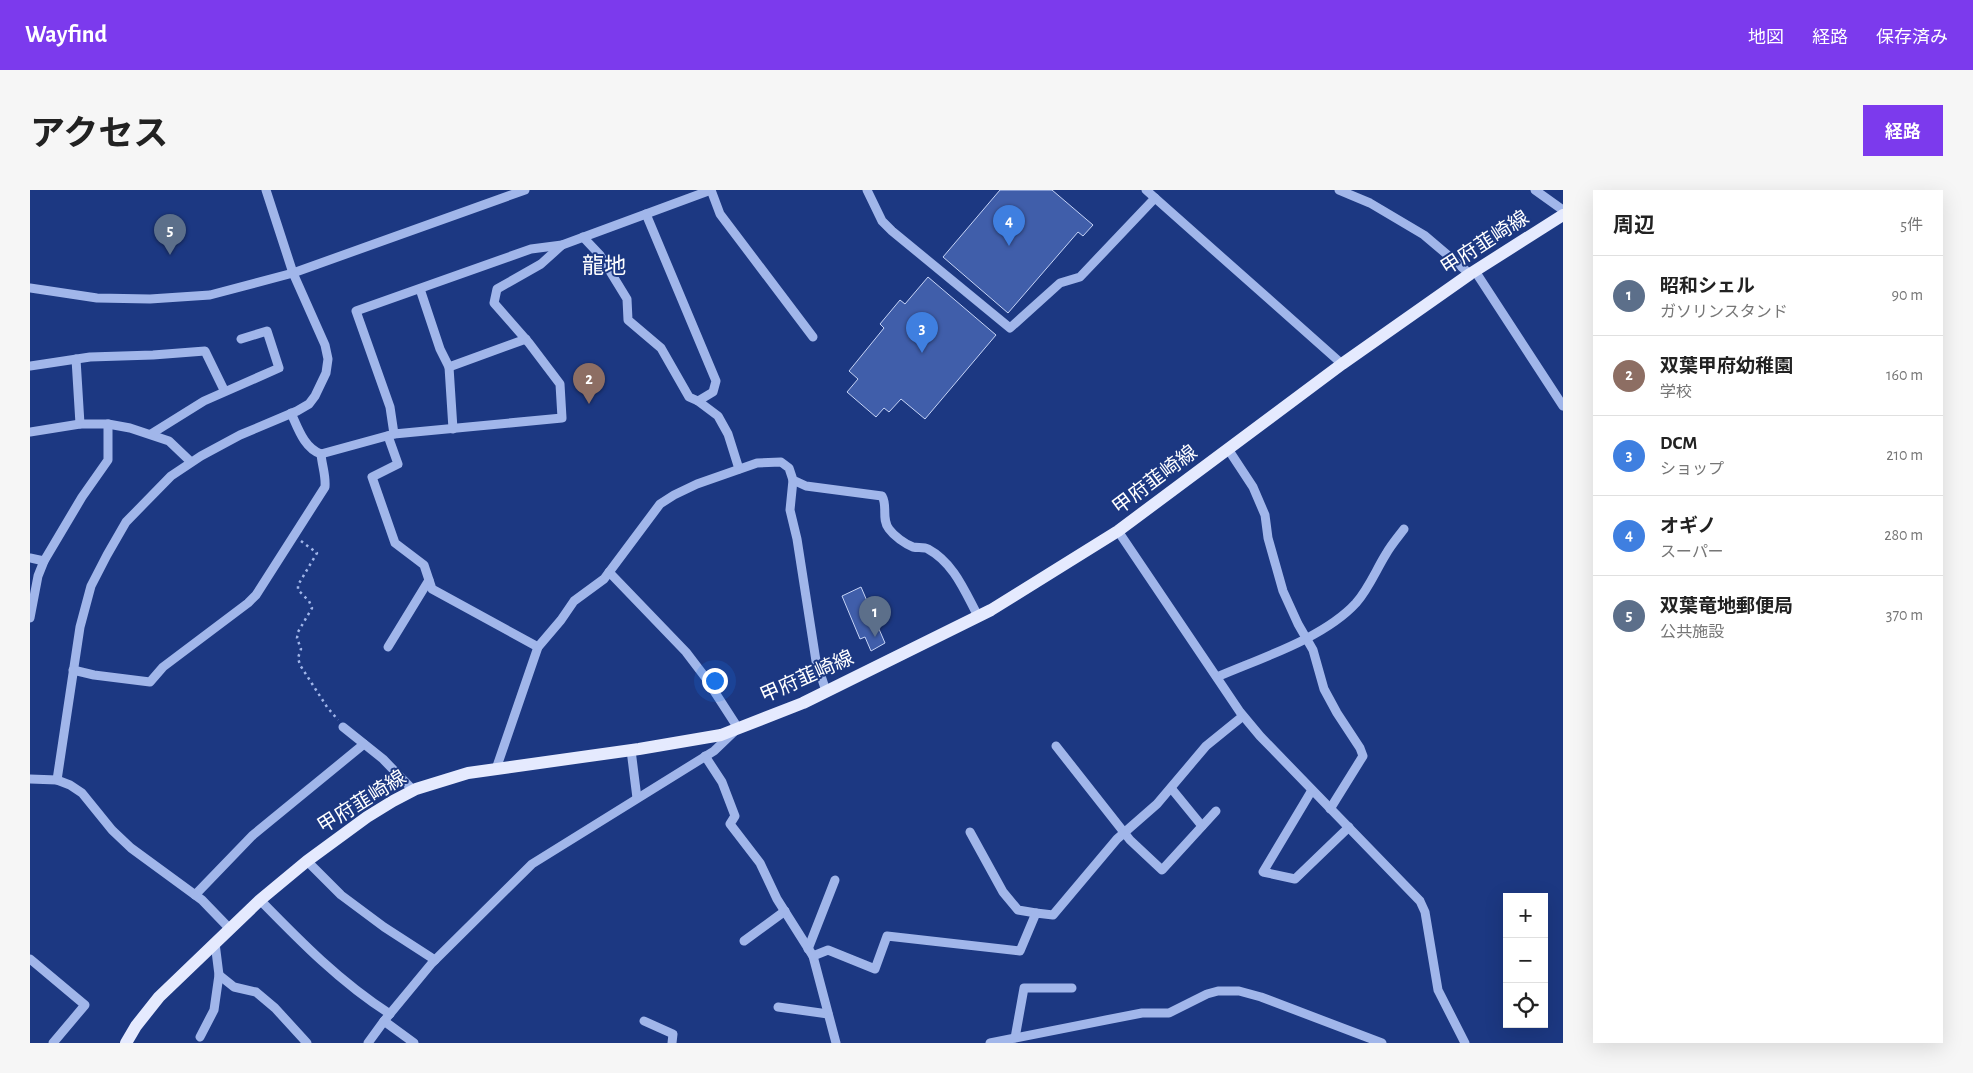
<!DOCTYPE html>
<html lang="ja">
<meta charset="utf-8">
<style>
:root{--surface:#fff;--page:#f6f6f6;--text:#222;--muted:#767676;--line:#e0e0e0;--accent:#7c3aed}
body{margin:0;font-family:"Alegreya Sans","Noto Sans JP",sans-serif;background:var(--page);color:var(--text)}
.controls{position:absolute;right:15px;bottom:15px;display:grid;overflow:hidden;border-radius:0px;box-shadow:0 5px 20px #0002}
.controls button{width:45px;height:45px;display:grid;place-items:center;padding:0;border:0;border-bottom:1px solid var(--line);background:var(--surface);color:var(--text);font:25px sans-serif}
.you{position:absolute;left:684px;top:490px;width:18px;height:18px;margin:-12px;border:4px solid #fff;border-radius:50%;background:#1a73e8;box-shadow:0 0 0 8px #1a73e833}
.badge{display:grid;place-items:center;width:32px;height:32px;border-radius:50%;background:var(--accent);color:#fff;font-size:16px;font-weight:700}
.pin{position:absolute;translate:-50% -41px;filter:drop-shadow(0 1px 2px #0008)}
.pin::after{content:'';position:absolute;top:26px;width:18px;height:15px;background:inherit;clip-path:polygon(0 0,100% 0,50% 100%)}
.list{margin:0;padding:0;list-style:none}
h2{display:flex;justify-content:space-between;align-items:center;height:65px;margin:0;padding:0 20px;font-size:21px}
h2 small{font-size:16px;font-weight:400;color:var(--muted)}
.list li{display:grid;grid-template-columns:32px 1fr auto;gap:15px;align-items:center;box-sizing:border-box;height:80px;padding:0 20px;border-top:1px solid var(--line)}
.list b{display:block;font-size:19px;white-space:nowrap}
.list p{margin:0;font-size:16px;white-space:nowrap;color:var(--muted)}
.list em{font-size:16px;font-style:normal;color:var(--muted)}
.icon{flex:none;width:28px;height:28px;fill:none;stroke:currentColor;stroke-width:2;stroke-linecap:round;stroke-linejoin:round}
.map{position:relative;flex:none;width:1533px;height:853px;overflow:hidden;border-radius:0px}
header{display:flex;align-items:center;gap:30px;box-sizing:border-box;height:70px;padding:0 25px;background:var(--accent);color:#fff}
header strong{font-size:24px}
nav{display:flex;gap:28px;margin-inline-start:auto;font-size:18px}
.intro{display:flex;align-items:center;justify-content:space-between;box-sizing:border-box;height:120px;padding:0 30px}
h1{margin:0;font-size:35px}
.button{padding:12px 22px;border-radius:0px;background:var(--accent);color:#fff;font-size:18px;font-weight:700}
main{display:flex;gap:30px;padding:0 30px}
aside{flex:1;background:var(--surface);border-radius:0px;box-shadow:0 5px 20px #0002}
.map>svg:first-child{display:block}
.building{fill:#405eaa;stroke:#c6d4f7}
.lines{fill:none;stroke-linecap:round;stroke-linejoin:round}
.path{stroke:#a1b6ea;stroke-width:2.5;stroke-dasharray:2.5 4;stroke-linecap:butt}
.minor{stroke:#a1b6ea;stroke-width:9}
.major{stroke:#e5eafe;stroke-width:12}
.labels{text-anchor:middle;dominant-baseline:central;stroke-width:4;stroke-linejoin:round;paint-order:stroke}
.street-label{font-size:20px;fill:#fff;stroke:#1c3882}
.quarter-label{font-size:22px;fill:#fff;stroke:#1c3882}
</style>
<header>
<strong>Wayfind</strong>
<nav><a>地図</a><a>経路</a><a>保存済み</a></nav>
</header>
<div class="intro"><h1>アクセス</h1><a class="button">経路</a></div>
<main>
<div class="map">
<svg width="1533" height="853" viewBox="0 0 1533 853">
<rect width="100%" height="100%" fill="#1c3882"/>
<g class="building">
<path d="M970,0H1022L1063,35L1053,46L1048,42L978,123L913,67Z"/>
<path d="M898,87L966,145L895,229L871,209L859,222L854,218L846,227L817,202L828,189L819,181L854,138L850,134L870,110L875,114Z"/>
<path d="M831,397L855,453L841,461L835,447L830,449L812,406Z"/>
</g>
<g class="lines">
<path class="path" d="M271,351L287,363L268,395V400L279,411L282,418L268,442L267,448L271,459L268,468L270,475L297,517L308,530"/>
<g class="minor">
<path d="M681,0L690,24L783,147"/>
<path d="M837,0L852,31L862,41L980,138L1030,93L1050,87L1125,8"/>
<path d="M1116,0L1312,174"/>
<path d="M1309,0L1340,13L1394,45L1440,84"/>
<path d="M1505,0L1533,20"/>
<path d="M553,47L570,65L597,109L598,130L631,158L659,207L668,211L683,202L686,191L616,24"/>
<path d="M1445,81L1533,216"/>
<path d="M0,98L67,108L120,109L180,105L263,83L495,0"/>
<path d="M390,99L410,159L419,177L496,149"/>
<path d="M46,169L50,234"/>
<path d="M0,176L60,167L123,165L175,161L194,200"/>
<path d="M419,177L423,239"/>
<path d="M668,211L688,226L698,244L709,279"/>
<path d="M261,223C268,238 274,258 291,264L364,244L532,228L530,194L499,153L464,113L467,99L511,74L532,55"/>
<path d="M0,242L50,234H78L100,238L139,251L161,272"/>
<path d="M121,244L174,211L249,178L237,141L211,149"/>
<path d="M364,244L360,217L326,121L501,59L532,55L681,0"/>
<path d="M358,246L368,274L342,287L365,353L394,375L402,399L508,457"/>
<path d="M1198,259L1223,297L1235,325L1238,348L1253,401L1268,434L1283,460L1294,499L1307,523L1330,558L1333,566L1300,619"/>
<path d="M763,290L760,320L767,349L786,471L796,501"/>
<path d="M1088,341L1210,522L1230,546L1390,711L1395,722L1408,800L1435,853"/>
<path d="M0,368L14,371"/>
<path d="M0,428L8,386L14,371L52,307L78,270V234"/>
<path d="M358,457L399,390"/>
<path d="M43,480L64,485L120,492L133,477L218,413L226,405L295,297C296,285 292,276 291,264"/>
<path d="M1187,487C1231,468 1294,448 1326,413C1339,398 1346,380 1356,364C1361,355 1368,347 1374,339"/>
<path d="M313,537L353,569L383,600"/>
<path d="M1026,556L1100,650L1132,680L1186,621"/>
<path d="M601,560L607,608"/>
<path d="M675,566L692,592L705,626L700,634L730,673L747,709L783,766L806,853"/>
<path d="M466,579L508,457L531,430L544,411L574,389L630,314L644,305L667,294L727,273L751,272L759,278L763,290L776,296L852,306C858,316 851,329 859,339C864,346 875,354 883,357C888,358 894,357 898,359C924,373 935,402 948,426"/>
<path d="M0,589L27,590L40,595L52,603L82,640L101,658L172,710L200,739"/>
<path d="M27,590L50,437L61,396L77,365L96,332L141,286L171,266L210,245L267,221L279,214L285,206L296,183L298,169L295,155L263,83L236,0"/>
<path d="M1141,598L1172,636"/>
<path d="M1282,600L1233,682L1265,689L1319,637"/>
<path d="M940,642L973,702L988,720L1006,723"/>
<path d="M277,671L311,705L354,737L405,770"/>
<path d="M165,705L223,645L334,554"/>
<path d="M230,710C270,751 310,792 360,824"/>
<path d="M714,751L755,721"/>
<path d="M778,759L805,690"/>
<path d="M783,766L798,760L845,779L857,746L990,761L1006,723L1023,725L1087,649L1127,614L1176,556L1213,526"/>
<path d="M0,769L55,815L23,853"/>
<path d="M189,785L204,797L226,802L245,818L277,853"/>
<path d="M748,817L798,824"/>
<path d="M354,831L384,853"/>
<path d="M614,831L643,844L642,853"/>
<path d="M170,847L184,820L189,785L185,753"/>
<path d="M985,848L994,798H1042"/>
<path d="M338,853L354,831L402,773L502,674L684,561L708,538L675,487L656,462L579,382"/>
<path d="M960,853L1076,830L1112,823H1139L1177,804L1188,801H1209L1231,807L1352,853"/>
</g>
<path class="major" d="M96,853L106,836L129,807L230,710L277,671L337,627L363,611L386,599L438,583L609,559L691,545L773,513L961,420L1088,341L1312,174L1440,84L1533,25"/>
</g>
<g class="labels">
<g class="street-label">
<text transform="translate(1455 53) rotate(-33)">甲府韮崎線</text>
<text transform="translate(1125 290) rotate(-37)">甲府韮崎線</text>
<text transform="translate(777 487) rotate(-24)">甲府韮崎線</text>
<text transform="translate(332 612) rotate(-32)">甲府韮崎線</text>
</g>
<g class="quarter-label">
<text x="574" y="76">龍地</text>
</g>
</g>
</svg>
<div class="controls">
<button>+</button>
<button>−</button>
<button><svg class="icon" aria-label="locate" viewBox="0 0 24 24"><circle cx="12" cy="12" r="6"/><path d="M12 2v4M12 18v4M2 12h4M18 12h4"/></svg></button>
</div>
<div class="you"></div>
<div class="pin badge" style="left:845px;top:447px;background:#5c6f8a">1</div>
<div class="pin badge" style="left:559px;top:214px;background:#8d6e63">2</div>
<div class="pin badge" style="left:892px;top:163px;background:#3f7fe0">3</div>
<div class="pin badge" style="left:979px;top:56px;background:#3f7fe0">4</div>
<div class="pin badge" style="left:140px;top:65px;background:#5c6f8a">5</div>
</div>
<aside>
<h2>周辺<small>5件</small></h2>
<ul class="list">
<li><span class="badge" style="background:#5c6f8a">1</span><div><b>昭和シェル</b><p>ガソリンスタンド</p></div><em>90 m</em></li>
<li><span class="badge" style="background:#8d6e63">2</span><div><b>双葉甲府幼稚園</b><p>学校</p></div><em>160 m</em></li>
<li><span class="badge" style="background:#3f7fe0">3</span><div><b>DCM</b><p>ショップ</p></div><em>210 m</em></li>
<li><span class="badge" style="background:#3f7fe0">4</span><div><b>オギノ</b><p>スーパー</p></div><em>280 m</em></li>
<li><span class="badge" style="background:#5c6f8a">5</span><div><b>双葉竜地郵便局</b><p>公共施設</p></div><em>370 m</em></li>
</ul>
</aside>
</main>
